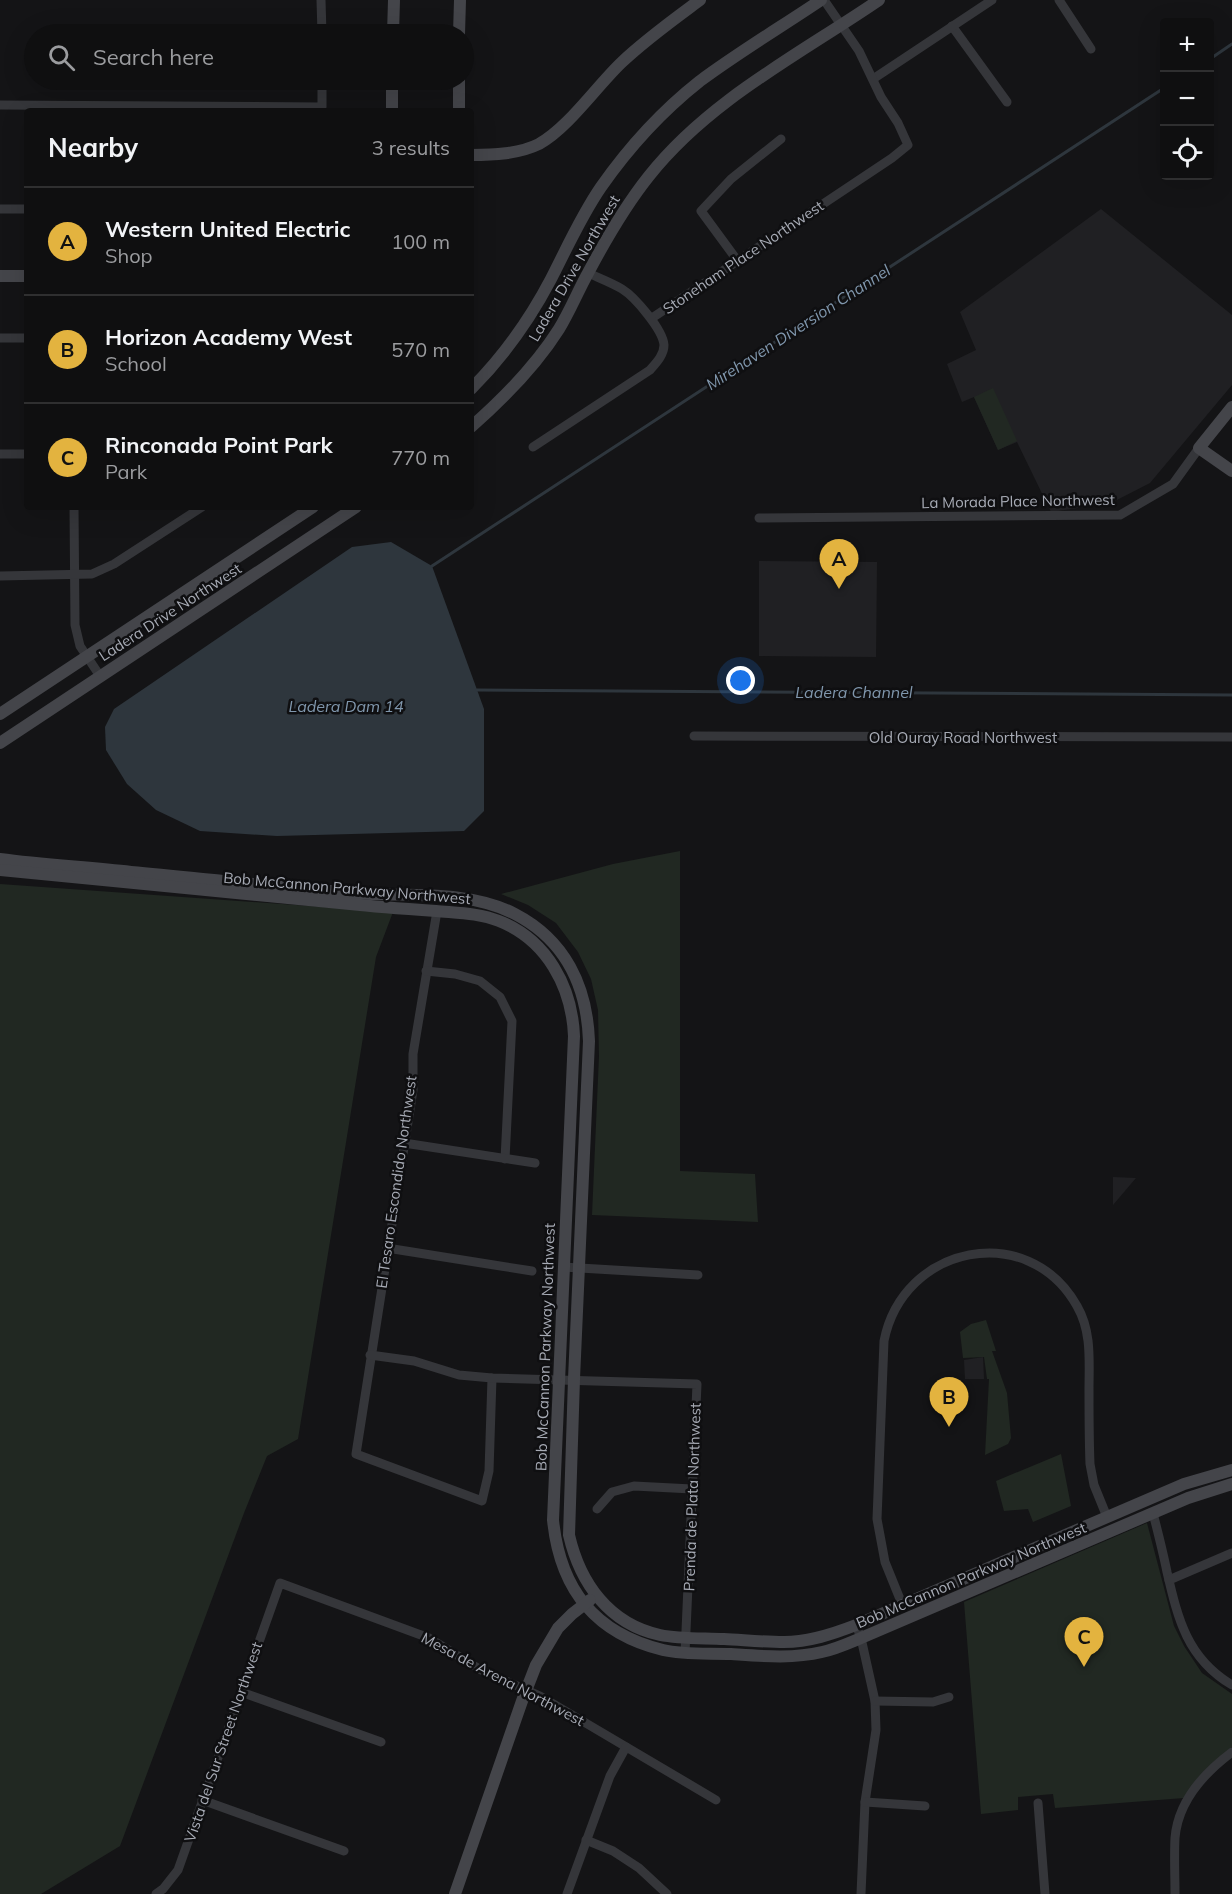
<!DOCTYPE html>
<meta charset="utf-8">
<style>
:root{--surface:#0f0f10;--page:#181819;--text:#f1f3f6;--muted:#9b9c9f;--line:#2f2f30;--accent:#e3b33f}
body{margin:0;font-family:Mulish,sans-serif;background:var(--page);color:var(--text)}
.controls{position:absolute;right:18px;top:18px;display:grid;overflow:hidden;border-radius:6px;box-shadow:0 6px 24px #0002}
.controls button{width:54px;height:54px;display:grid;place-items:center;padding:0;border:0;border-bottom:2px solid var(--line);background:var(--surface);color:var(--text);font:30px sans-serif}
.you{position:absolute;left:741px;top:681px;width:21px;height:21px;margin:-15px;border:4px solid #fff;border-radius:50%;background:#1a73e8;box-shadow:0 0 0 9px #1a73e833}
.badge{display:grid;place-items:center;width:39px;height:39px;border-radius:50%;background:var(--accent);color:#111;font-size:20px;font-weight:700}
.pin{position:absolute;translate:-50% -50px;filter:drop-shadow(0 2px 3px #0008)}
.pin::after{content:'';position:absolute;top:32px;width:21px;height:18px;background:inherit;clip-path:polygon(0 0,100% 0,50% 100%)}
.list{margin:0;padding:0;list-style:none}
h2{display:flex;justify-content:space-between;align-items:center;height:78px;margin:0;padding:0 24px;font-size:26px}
h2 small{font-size:20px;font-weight:400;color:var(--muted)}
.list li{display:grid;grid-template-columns:39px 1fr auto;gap:18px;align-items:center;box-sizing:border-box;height:108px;padding:0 24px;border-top:2px solid var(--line)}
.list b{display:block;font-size:22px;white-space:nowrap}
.list p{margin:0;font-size:20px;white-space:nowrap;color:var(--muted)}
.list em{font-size:20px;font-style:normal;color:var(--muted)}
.icon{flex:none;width:33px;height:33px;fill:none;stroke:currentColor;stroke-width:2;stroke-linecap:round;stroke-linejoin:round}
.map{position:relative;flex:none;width:1232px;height:1894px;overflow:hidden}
.search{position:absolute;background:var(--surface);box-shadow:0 6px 24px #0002;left:24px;top:24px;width:450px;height:66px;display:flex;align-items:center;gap:15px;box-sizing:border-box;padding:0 21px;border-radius:33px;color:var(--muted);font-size:22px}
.panel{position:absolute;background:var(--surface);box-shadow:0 6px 24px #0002;left:24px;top:108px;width:450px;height:402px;border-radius:6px}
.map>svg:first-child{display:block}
.built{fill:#202023}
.green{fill:#212822}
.water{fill:#2e363d}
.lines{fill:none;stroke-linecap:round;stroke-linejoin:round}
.stream{stroke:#2e363d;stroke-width:3}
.street{stroke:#35363a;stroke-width:9}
.secondary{stroke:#44454a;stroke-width:12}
.labels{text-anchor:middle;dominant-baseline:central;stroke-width:5;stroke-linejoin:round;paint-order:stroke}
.street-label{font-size:15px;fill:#a7abb5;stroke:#0f0f11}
.water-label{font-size:16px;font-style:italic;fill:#8097ad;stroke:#0f0f11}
</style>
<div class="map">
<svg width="1232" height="1894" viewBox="0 0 1232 1894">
<rect width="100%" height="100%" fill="#141416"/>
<g class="built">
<path d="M1101,209L1232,315V385L1150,483L1111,503L1051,512L1017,442L998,450L974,397L962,402L947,364L976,350L960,312Z"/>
<path d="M759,561L877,562L876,657L759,656Z"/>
<path d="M1113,1177L1136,1178L1113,1205Z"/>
<path d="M983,1357L984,1379H965L964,1360Z"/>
</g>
<g class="green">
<path d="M993,388L1017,441L998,450L974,397Z"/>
<path d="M680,851V1171L755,1174L758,1222L592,1215L599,1056L598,1010L591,979L578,952L556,923L528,905L501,894L613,864Z"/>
<path d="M0,884L393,912L376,957L298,1439L267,1456L244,1513L120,1846L41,1894H0Z"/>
<path d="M986,1320L996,1351H992L1007,1393L1011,1438L1008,1444L985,1455L989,1379H987L984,1357L963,1358L960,1332L971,1324Z"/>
<path d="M1061,1454L1071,1506L1033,1522L1028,1509L1004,1511L996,1481Z"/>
<path d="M1147,1523L1174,1626L1184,1646L1202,1673L1232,1694V1747C1210,1764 1199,1775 1184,1798L1055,1808L1053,1794L1018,1797V1810L981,1814L964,1602Z"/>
</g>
<path class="water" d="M391,542L432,566L484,709V811L464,831L277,836L200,831L156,810L127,784L106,750L105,727L114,709L352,547Z"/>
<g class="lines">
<g class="stream">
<path d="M1210,59L1232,44"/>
<path d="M432,566L1164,88"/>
<path d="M477,690L1232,695"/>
</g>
<g class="street">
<path d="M321,0L322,34"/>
<path d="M1059,0L1091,49"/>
<path d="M952,26L1007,102"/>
<path d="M873,79L992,0"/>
<path d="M0,105L322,107V80"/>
<path d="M0,209H27"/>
<path d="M737,260L701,211L731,179L781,139"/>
<path d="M652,318L892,158L908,145L898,123L881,97L859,51L824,0"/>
<path d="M0,338H27"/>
<path d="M533,447L650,370C656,363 664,355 664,345C663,330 635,297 622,289C612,283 599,278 588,273"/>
<path d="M0,454H27"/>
<path d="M74,507L75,625L80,646L100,676"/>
<path d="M759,518L1120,515L1173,484L1199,448"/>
<path d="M0,576L92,574L114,564L202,507"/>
<path d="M694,736L1232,737"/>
<path d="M437,911L413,1054V1090L356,1454L482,1501L489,1471L492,1378"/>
<path d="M426,971L455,974L480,981L500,997L512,1021L505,1159"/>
<path d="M404,1143L535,1163"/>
<path d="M387,1248L532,1271"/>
<path d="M563,1267L698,1275"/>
<path d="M370,1355L414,1361L459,1375L492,1378L697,1384L685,1653"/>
<path d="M597,1509L612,1492L634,1486L692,1489"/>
<path d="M1153,1513C1158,1533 1163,1552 1167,1572C1178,1619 1187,1658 1232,1685"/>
<path d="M1169,1580L1232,1553"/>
<path d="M902,1604L885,1562L877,1519L884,1341C903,1245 1028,1219 1077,1306C1092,1332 1089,1361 1089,1390C1089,1415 1089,1439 1090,1464L1094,1485L1107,1517"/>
<path d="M856,1625L861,1638L875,1701L876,1730L865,1802L861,1894"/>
<path d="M241,1692L381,1742"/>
<path d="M875,1701L933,1702L949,1697"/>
<path d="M202,1800L344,1851"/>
<path d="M865,1802L925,1806"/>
<path d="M1038,1803L1045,1894"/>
<path d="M586,1840L613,1851L639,1868L667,1894"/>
<path d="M156,1894L163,1889L178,1870L280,1583L429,1638L481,1670L540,1696L716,1800"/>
<path d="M567,1894L610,1776L626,1747"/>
<path d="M1175,1894C1175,1876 1174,1856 1175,1838C1178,1801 1204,1773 1232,1752"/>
</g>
<g class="secondary">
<path d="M393,34L394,0"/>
<path d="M459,34L460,0"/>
<path d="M392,111V80"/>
<path d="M459,111V80"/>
<path d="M471,155C493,155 519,154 539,144C568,128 596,87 621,63C645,40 673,20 700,0"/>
<path d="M0,276H27"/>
<path d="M471,389C503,357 530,319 551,279C567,248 581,216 601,187C629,147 662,111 700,81C739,52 781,27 821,0"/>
<path d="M1232,407L1199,448L1232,471"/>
<path d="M471,427C504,398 535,367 559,329C570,311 578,291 588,273C606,239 625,206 649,176C709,100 800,54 879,0"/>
<path d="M0,714L313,507"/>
<path d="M0,743L356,507"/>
<path d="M0,859C44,865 88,867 131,872C205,879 279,887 354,893C406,897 467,889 515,914C565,940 587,986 589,1041L574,1379L569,1535C580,1583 609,1624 660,1635C680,1639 703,1638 724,1639C744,1640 764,1642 784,1642C809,1642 833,1634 856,1625L1184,1484L1232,1470"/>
<path d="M0,870C117,881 233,893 350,904C378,907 407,909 436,911C457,913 479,913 499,921C547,940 572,987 574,1036L553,1520C560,1589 594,1633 663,1650C684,1655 709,1653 731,1654C761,1656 793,1659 822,1652C836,1649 849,1643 861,1638L1188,1498L1232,1484"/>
<path d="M455,1894L522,1701L536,1665L558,1628L572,1614L590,1600"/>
</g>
</g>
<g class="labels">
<g class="street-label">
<text transform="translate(743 257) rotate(-34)">Stoneham Place Northwest</text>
<text transform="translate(574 268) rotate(-60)">Ladera Drive Northwest</text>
<text transform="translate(1018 501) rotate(-1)">La Morada Place Northwest</text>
<text transform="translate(170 612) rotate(-33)">Ladera Drive Northwest</text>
<text x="963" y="737">Old Ouray Road Northwest</text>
<text transform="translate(347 888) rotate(5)">Bob McCannon Parkway Northwest</text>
<text transform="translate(396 1182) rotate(-82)">El Tesaro Escondido Northwest</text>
<text transform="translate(545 1347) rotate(-88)">Bob McCannon Parkway Northwest</text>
<text transform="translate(692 1497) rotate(-88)">Prenda de Plata Northwest</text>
<text transform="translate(971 1575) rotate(-23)">Bob McCannon Parkway Northwest</text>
<text transform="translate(503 1679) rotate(28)">Mesa de Arena Northwest</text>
<text transform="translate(223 1742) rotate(-71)">Vista del Sur Street Northwest</text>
</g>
<g class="water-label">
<text transform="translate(798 327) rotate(-33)">Mirehaven Diversion Channel</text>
<text x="854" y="692">Ladera Channel</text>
<text x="346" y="706">Ladera Dam 14</text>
</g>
</g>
</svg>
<div class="controls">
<button>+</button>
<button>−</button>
<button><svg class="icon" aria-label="locate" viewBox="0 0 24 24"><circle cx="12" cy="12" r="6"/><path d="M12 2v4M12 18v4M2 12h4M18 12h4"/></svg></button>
</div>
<div class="you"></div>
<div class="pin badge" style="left:839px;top:589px">A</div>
<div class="pin badge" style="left:949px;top:1427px">B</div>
<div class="pin badge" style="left:1084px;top:1667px">C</div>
<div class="search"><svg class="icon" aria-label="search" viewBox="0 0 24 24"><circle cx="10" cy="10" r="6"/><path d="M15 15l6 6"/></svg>Search here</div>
<section class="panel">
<h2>Nearby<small>3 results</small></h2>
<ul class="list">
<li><span class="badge">A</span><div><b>Western United Electric</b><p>Shop</p></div><em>100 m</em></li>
<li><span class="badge">B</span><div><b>Horizon Academy West</b><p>School</p></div><em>570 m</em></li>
<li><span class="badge">C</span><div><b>Rinconada Point Park</b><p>Park</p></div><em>770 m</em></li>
</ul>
</section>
</div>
